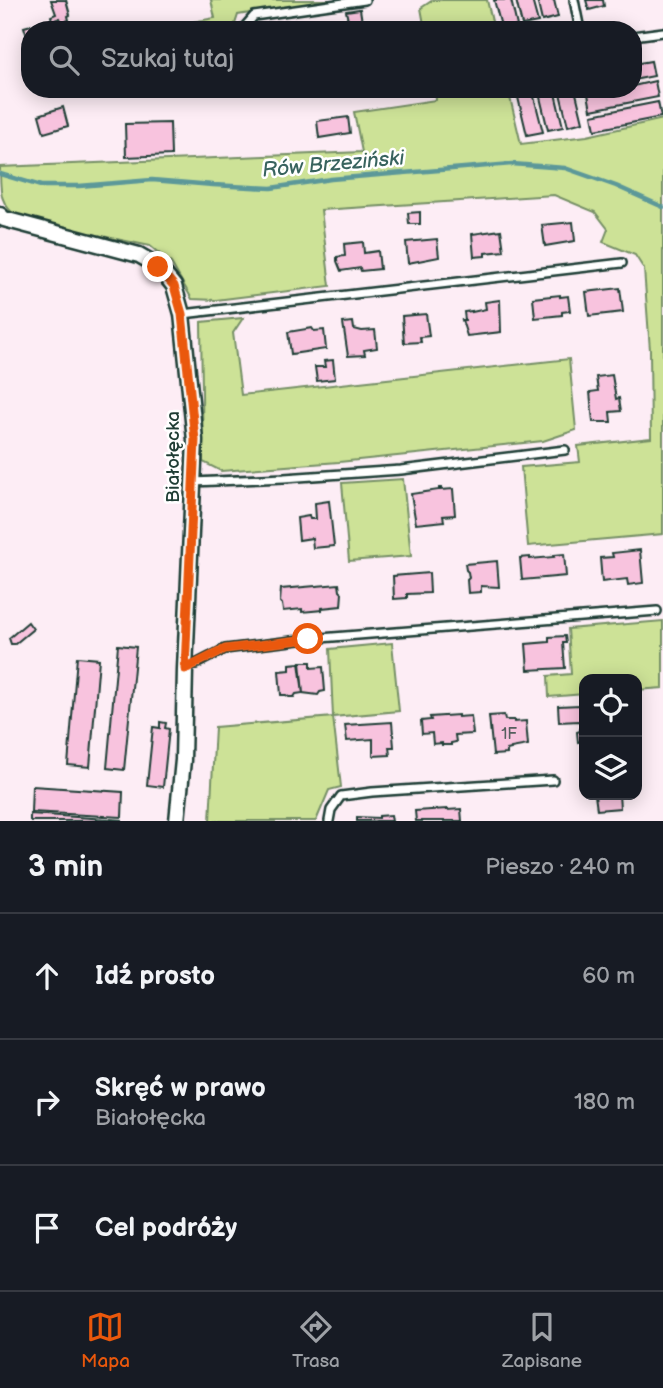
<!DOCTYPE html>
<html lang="pl">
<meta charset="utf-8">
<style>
:root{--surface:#171b24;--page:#242831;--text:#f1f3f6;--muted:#9ea1a6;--line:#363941;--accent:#ea580c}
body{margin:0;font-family:"Balsamiq Sans",sans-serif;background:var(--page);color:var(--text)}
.controls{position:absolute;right:21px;bottom:21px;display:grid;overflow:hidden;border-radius:14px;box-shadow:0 4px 18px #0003}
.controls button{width:63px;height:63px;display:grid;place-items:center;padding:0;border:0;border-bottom:2px solid var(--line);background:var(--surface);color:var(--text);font:35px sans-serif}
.stop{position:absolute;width:21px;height:21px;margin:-16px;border:5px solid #ea580c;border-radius:50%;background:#fff}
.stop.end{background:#ea580c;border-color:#fff;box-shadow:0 2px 7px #0008}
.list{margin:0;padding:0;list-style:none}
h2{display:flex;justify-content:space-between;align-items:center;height:91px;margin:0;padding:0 28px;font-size:30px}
h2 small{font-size:23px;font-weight:400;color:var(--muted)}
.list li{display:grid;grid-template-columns:46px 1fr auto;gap:21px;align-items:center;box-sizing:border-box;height:126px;padding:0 28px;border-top:2px solid var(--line)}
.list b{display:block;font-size:26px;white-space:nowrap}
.list p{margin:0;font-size:23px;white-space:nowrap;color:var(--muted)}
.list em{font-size:23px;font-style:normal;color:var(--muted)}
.icon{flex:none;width:38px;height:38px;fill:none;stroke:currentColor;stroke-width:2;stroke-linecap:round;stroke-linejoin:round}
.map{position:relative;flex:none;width:663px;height:821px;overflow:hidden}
.search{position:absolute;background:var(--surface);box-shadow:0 4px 18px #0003;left:21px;right:21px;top:21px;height:77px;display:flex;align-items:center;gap:18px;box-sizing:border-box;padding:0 24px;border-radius:28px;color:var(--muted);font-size:26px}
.sheet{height:469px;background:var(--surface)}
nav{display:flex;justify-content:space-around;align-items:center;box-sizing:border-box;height:98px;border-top:2px solid var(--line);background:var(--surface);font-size:19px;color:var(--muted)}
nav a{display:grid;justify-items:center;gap:4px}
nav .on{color:var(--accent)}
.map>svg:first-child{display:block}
.green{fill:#cde297;stroke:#769066;stroke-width:2}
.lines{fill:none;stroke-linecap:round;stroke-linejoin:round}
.stream{stroke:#5b9899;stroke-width:4.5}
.building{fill:#f8c3de;stroke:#1f3d34;stroke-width:2}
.service-casing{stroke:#1f3d34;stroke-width:12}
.minor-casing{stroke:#1f3d34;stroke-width:19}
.service{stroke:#fff;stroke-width:7}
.minor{stroke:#fff;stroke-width:14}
.route{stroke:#ea580c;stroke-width:9}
.labels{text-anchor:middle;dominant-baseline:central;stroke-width:5;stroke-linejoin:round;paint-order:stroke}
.number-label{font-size:16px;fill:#555e5e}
.street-label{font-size:19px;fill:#1f3d34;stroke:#fff}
.water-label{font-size:21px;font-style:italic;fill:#38635e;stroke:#fff}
</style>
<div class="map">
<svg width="663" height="821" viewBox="0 0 663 821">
<rect width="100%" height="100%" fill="#fdedf5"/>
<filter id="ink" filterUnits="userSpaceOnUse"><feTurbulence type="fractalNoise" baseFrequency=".0143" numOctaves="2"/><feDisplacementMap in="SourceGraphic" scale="14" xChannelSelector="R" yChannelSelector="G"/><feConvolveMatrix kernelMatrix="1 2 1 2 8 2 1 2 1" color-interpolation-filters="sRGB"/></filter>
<g filter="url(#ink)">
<g class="green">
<path d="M211,0H329L238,15L235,24L236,30H147L215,18Z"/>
<path d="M433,0H487L494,30H425L421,8Z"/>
<path d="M435,89H508L521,144L587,136L663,119V534L528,546L521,467L580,462L578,446L651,438L650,350L644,269L635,255L603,242L608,229L595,212L554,195L321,210L330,286L216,300L192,299L171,263L150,246L20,219C0,205 0,194 0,167L362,152L354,112L436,100Z"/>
<path d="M243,318L233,333L241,395L569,359L576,430L543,441L339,462L221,471L203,462L201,322Z"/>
<path d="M403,479L411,556L349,561L342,483Z"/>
<path d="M663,621V688L637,690V679H584V694L549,697L548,676L571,674L568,629Z"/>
<path d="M392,643L399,711L333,717L341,787L329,790L316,821H210L215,727L333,717L330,649Z"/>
</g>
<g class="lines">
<path class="stream" d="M0,174L41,186H79L152,180L213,185L271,188L331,179L512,164L565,168L616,186L663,207"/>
</g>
<g class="building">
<path d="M51,0H66L70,15L68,16L69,20L62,22L60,18L52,21L51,16L56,14Z"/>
<path d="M494,0H511L517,26L502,30Z"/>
<path d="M516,0H532L538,22L522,25Z"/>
<path d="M537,0H554L558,17L542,21Z"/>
<path d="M586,0H603L604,6L589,10Z"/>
<path d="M360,9L362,22L349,25L346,11Z"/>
<path d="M46,21L49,30H30V46L24,27Z"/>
<path d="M651,61L654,76L633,80V64Z"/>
<path d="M655,81L658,97L591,110L588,94L614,89H633V86Z"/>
<path d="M516,89H532L543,132L527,135Z"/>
<path d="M538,89H554L563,127L548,130Z"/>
<path d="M559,89H575L583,122L568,126Z"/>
<path d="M658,102L661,117L595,130L592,115Z"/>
<path d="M63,107L68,126L44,133L39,115Z"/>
<path d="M348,117L350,133L319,138L317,121Z"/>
<path d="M170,123L171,155L126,157L125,124Z"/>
<path d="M420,212V224H409L408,213Z"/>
<path d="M573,222L575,241L545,246L542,225Z"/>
<path d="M501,230L504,251L485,253V256L474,257L472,234Z"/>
<path d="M437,239L439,257L408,263L406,242Z"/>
<path d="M363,242L364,253L378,251L380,269L361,271L360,268L341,271L337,261V257L345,256L344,244Z"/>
<path d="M620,288L623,312L589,316L586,292Z"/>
<path d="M560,295V297L568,296L570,311L562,312V315L535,318L533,298Z"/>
<path d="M500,300L501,332L467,336L462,320H465L464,312L472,311V312L486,309L485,302Z"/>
<path d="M426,314L429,336L420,337L421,342L404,343L402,316Z"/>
<path d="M353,322L354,329L362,331L375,330L377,348L364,350L365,355L348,356L343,323Z"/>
<path d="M312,328L314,331L324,330L326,349L291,354L288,332Z"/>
<path d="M333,360L335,379L317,381L315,367H325L324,361Z"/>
<path d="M612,375L616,399L619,398L621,411L610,412L611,422H593L590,392L598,391L596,377Z"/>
<path d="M439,488H441V490L453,489L455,515L443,516L444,521L416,524L411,494L439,490Z"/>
<path d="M329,501L334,546L313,548L312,538L299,540L297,518L309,516L310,519H316L315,503Z"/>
<path d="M640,550L643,583L628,585L627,579L602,582L600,558L613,557L612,553Z"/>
<path d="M564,554L566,576L522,580L520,558L530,557V559L554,557L553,555Z"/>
<path d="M497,561L499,587L481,586V592L468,593L467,580L469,578L468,572L466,570L465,564Z"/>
<path d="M429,573L430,593L407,594V598L394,599L393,576Z"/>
<path d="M339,584L340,591L342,593L341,606L322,608V610L302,612V609L283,611L282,604L280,602L281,589Z"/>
<path d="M28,622L33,629L15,644H11L9,638Z"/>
<path d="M565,636L566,643H563L565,668L528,670L526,644L549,642V637Z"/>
<path d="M118,645L136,647L124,770L107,768Z"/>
<path d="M77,657L99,659L90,767L68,765Z"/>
<path d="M299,662L303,693L296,694L294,697H289L286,695H281L279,671L290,670V664L299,663Z"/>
<path d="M300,662H311V668L323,667L325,691L320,692L318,695L303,693Z"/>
<path d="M580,705V707L584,706V741L578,742L577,732L580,731V729H582V723H580L579,721L559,722L558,706Z"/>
<path d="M458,715V717L471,716L473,734L455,735L456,742L451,743V745H442V743L433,744L432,733L422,734L421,721L431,720L430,717Z"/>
<path d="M504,715L505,720H514V722L526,721L528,745L511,748V749L507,750V754L493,755L489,716Z"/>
<path d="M160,722L166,723L165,728L169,729L163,787L147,785L153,727L160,728Z"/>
<path d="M392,722L394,747H389L390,755L373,756V739L347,741L345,725Z"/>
<path d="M32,786L123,792L122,817L31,812Z"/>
<path d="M595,795H619L620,808L597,810Z"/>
<path d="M447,809V810L461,809L462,821H416L415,811Z"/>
<path d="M30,814L122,820V821H30Z"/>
<path d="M391,815L392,821H357V817L379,818V816Z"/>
</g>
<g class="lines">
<g class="service-casing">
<g id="service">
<path d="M574,0L580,30"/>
<path d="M242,30L254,16L365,0"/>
<path d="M633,36L663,32"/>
<path d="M183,314L622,263"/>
<path d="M193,482L284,478L401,470L565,450"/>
<path d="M186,669L225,649L308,639L657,611"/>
<path d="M329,821L331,810L341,796L372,792L553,780"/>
</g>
</g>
<g class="minor-casing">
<path id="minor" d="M0,215L4,219L139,255L158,266L174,286L182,314L195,440L185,669L183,760L177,821"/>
</g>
<use href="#service" class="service"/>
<use href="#minor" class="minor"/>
</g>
</g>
<g class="lines" filter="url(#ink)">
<path class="route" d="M158,267L174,286L182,314L195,440L185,669L225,649L308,639"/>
</g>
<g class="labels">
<g class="number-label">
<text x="509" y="734">1F</text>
</g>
<g class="street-label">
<text transform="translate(173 457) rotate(-90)">Białołęcka</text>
</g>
<g class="water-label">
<text transform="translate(333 164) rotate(-5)">Rów Brzeziński</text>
</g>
</g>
</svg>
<div class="controls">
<button><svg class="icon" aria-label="locate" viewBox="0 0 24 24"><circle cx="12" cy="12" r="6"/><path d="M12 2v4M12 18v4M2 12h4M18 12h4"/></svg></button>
<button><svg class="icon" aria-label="layers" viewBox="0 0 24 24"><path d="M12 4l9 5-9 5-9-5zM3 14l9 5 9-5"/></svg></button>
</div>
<div class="stop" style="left:308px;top:639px"></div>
<div class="stop end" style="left:158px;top:267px"></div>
<div class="search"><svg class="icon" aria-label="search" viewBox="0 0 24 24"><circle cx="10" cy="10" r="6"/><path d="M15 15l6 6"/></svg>Szukaj tutaj</div>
</div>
<section class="sheet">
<h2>3 min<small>Pieszo · 240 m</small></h2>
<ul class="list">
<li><svg class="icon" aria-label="ahead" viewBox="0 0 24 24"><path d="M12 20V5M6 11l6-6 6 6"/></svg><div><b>Idź prosto</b></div><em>60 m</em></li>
<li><svg class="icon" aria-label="right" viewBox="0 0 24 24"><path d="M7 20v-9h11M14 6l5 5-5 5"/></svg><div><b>Skręć w prawo</b><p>Białołęcka</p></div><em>180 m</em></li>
<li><svg class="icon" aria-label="arrive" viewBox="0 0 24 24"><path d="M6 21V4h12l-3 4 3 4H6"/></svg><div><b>Cel podróży</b></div></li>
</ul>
</section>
<nav>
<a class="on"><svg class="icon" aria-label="map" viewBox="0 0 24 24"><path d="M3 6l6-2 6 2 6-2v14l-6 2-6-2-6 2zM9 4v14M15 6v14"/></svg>Mapa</a>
<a><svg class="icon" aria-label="directions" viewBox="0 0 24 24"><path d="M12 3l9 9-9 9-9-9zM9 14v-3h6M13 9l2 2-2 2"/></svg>Trasa</a>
<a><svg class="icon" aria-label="saved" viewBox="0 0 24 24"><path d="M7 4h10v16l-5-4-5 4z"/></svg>Zapisane</a>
</nav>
